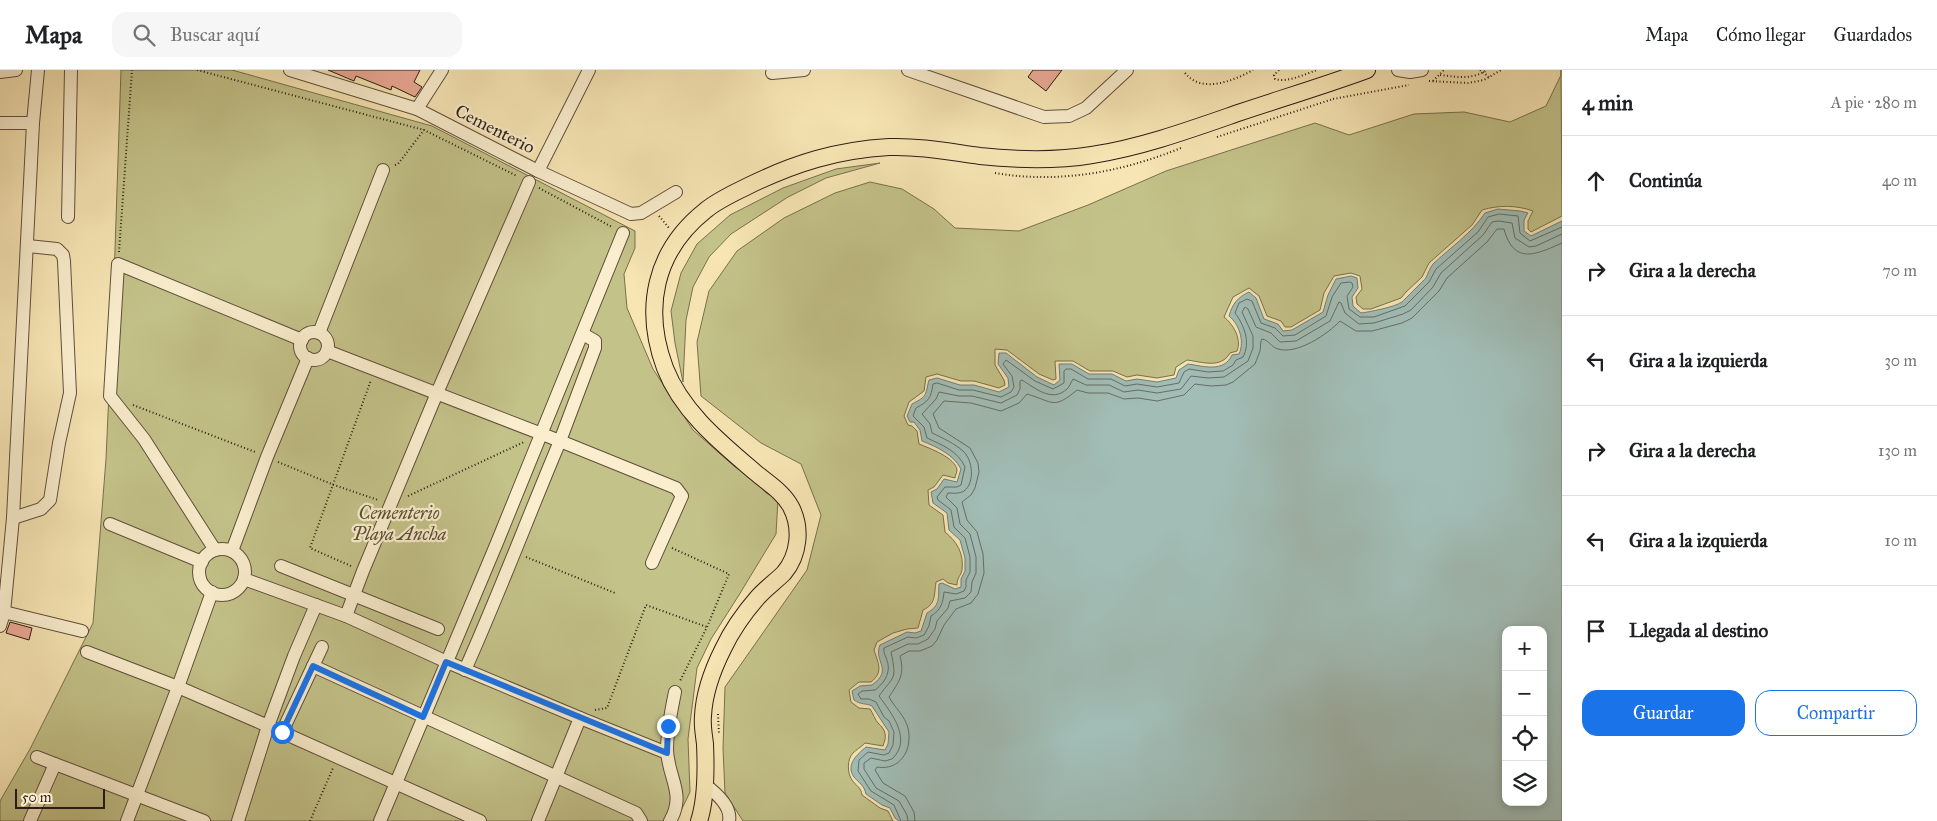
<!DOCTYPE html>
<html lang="es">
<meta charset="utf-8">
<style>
:root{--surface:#fff;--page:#f6f6f6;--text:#202124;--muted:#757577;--line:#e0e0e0;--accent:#1a73e8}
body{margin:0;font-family:"IM FELL Great Primer",serif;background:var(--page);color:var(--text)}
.controls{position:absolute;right:15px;bottom:15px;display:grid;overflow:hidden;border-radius:10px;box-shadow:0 2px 8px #0003}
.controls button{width:45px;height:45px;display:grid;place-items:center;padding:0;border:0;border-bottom:1px solid var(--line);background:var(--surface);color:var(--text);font:25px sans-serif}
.scale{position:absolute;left:15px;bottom:12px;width:90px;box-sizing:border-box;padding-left:5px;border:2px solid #2d1d14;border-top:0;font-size:14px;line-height:18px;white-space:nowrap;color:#2d1d14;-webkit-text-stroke:4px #faeece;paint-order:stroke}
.stop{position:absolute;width:15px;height:15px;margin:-11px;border:4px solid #1a73e8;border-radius:50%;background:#fff}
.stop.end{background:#1a73e8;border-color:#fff;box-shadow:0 1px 5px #0008}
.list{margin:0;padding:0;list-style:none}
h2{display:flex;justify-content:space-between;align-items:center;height:65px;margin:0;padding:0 20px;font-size:21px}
h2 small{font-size:16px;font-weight:400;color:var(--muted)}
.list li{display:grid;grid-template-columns:32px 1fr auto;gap:15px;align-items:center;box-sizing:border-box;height:90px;padding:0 20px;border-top:1px solid var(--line)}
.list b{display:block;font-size:19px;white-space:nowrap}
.list em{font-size:16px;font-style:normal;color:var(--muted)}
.actions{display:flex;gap:10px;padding:15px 20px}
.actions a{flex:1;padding:11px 0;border:1px solid var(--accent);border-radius:15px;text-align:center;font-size:18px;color:var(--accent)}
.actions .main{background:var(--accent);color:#fff}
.icon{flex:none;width:28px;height:28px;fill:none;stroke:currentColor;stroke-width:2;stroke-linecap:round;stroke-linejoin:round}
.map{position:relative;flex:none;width:1562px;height:751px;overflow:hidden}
header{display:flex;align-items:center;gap:30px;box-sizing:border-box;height:70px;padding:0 25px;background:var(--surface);border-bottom:1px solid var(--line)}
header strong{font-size:24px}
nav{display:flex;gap:28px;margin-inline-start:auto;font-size:18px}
.search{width:350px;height:45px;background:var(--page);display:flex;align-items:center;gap:12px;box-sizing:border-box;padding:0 18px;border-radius:15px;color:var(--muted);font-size:19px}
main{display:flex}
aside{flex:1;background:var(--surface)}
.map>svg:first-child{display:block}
.green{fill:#c3c289;stroke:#78704e}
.water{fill:#a1bdb6;stroke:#737d75;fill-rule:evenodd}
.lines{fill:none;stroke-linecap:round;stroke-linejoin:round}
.shore{stroke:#676d65;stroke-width:1}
.building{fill:#eaa994;stroke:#2d1d14}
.minor-casing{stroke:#604f3c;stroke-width:14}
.major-casing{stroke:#2d1d14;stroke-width:18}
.path{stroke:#2d1d14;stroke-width:2;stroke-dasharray:1 2.5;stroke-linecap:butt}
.minor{stroke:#faeece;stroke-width:12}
.major{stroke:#f7e5b4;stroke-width:16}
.route{stroke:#1a73e8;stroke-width:6}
.labels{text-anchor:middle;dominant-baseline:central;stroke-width:4.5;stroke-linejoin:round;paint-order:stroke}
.street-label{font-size:18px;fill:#2d1d14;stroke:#faeece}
.park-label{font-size:18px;font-style:italic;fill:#5a4f37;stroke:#faeece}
</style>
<header>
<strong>Mapa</strong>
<div class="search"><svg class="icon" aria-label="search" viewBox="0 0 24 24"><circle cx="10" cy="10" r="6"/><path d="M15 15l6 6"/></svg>Buscar aquí</div>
<nav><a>Mapa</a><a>Cómo llegar</a><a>Guardados</a></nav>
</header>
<main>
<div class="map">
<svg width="1562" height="751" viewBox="0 0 1562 751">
<rect width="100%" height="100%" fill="#f7e5b4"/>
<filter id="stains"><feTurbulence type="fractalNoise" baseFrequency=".004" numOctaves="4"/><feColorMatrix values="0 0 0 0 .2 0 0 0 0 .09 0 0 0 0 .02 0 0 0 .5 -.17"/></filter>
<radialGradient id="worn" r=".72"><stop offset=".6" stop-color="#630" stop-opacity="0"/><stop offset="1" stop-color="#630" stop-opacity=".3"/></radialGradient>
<g class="green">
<path d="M121,0H232L432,56L635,161V178L624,204L627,238L653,299L693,360L735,397L752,406L766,423L778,429L776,464L739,525L711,569L697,598L688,669L690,722L676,751H0V731L30,679L93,553L106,389L114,210Z"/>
<path d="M1561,0L1562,146L1531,162L1528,159V151L1533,141C1516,135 1499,135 1482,140L1472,155L1429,193L1422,207L1406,222L1401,228L1371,239H1363L1357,234L1356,227L1362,219L1360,206L1351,203L1334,206L1324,223L1320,240L1291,257H1285L1281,251L1267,246L1259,226L1249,218L1233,227L1224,247C1233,254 1242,269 1237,281L1230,283C1221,299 1202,292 1187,290L1176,297L1174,305L1157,308L1137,305L1127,307L1113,301H1090L1073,291H1055L1056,309L1053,310L1039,304L1007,280L995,279V295L1004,310L1005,315L999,318L974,311H961L937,304L926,307L924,321L909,332L904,346L908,355L912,356L917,361L919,374C929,378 956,388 957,400C957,403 955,405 955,408L943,405L934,417L928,420L929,435L943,445L945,462C957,472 964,483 962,500C961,506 957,507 957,515L948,513L943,509L936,512C934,525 936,534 923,540L918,558L907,559L893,563L877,572L874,580C878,593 884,602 871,612H859L849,620L851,632L859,638L870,639C873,643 875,650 878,653C886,660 887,666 883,676L865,673C861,677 856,680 853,683C847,689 847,703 852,710C856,716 861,717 862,725L880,738L888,741L893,751H743L725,723L723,678L725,617L807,500L821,445L801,394L761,373L701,326L697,272L709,221L737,181L784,148L835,123L870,112L902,119L934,139L955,158L1019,161L1088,135L1166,101L1315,53L1349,65L1414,44L1464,42L1510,52L1546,36L1561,5Z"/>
<path d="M880,93L826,108L788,127L731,164L709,187L693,217L686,250L683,312L675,273L671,241L681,203L697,174L730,145L783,118L836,99Z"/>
</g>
<path class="water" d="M1498,139L1520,141L1528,143L1524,150V161L1531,166L1562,151V751H899L895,748L890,738L882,735L866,724C864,715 859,713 854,707C845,694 858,684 866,677L885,680L888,674L889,662L872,636C866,633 861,635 854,630L852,621L860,616L872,615C894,599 873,592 880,575L907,562L915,563L921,561L927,543C941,535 938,528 939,514L942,513L955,519L961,517V509L965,501V488L960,470L949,460L947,443L933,433L931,422L937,419L944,409L957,412L961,399C953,384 937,377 922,371L920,360L914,352H910L907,346L912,334C928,326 925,325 929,310L937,308L960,315H974L999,322L1009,317L1008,308L998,294L999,283H1006L1037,307L1054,315L1060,310L1059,294H1072L1089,304H1112L1126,311L1137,309L1157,312L1176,308L1179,300L1188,294C1203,296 1224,303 1232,285L1239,284C1245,271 1239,254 1229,246C1233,233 1237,228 1249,222L1256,228L1264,249L1278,254L1283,261L1292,260L1323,242L1328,225L1336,209L1351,206L1357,208L1358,218L1352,227L1353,236L1361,243C1369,242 1395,237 1402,232C1404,230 1424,210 1426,208C1428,203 1430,198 1433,194C1451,177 1471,164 1485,143ZM1506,560H1543V732H1506Z"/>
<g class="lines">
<g class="shore">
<path d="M901,751L894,735L871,721L858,701L859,690L868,682L884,685L889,683L893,675L894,662L889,651L884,647L876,632L869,629H861L858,624L862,621L875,620C883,614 890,605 888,594C887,588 883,584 884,578L908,567L916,568L924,565L929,556L931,546C941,540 943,533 944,522L956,524L964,521L966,517V510L970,502V487L965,468L954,457L951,440L938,430L937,427L945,417H957L961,415L965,397C958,381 942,375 927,368L924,357L913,346L916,338C929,331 931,328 933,314L937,313L959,320H973L1001,327L1011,322L1014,317L1012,306L1003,294L1006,290L1035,311L1053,319L1064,313V301L1066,299H1071L1088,309H1111L1125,316L1137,314L1157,317L1179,313L1184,302L1189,299L1208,302L1223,301L1233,295L1236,290L1243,287C1251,272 1244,255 1235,243L1239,233L1247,229L1252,231L1261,253L1275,258L1283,266L1295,265L1326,246L1332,227L1341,213L1350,212L1352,213L1353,217L1347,226L1349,239L1360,247H1374L1405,236L1429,212L1436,199L1478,162L1488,147L1499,144L1518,146L1520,163L1530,171L1562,157"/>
<path d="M908,751L907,745L899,731L876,718L864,699V693L871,688L885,691L892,689C913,669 891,643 879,626C894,605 897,611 891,582L908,574H918L928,569L935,559L937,551L948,538L950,531L965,528L971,522L972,512L976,503V487L970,464L960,454L957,438L946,427L948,423C954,423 959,424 964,421C975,413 973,390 963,381C955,374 943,368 932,363L930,354L922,344L936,329L939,322L959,326H972L1001,333L1017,325L1020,319V311L1022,310C1035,318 1052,333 1067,319C1070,316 1071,312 1073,309L1086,315H1109L1124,322L1138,320L1157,323L1181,319L1191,306L1208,308L1224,307L1248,291L1253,278V266L1242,242L1245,237L1248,239L1256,257L1271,263L1280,272L1296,271L1330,251L1339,232L1341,233L1345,243L1359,254L1374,253L1403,244L1411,240L1433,217L1441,203L1483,165L1492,152L1499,151L1512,153L1515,168L1529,177L1536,176L1562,164"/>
<path d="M915,751L914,742L905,726L883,713L875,700L877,697C900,701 913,680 908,658C905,646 895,638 889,627C899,611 905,606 900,586L909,581H920L932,576L937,570L944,555L956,539L971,533L978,524L984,503L983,484L977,462L967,450L962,432L971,425L975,418L979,402L978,393L970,378L939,358L933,344L944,331L971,333L1001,341L1019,333L1027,324C1054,332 1053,340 1077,320L1088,323H1108L1124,329L1138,328L1157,331L1184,325L1195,314L1211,316L1226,315L1233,312L1255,294L1260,281L1261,271L1262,269C1269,270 1271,277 1278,279C1297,285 1328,264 1340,251L1356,261H1372L1402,253L1412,248L1439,221L1447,208L1487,172L1497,159H1504C1514,196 1537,184 1562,173"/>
</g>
</g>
<g class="building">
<path d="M328,0H420L414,12L422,17L415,27L392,16L391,20L356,6L354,11Z"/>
<path d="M1033,0H1062L1046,21L1028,7Z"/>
<path d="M10,552L32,558L29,570L6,563Z"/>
</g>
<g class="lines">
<g class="minor-casing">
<g id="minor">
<path d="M290,0L417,39L538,101L631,144L641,143L676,122"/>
<path d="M908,0L1044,47L1069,46L1086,38L1127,0"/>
<path d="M1398,0L1410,2L1422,0"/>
<path d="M0,2L16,0"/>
<path d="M772,3L804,0"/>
<path d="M417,39L442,0"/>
<path d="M0,53H33"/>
<path d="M538,101L589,0"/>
<path d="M68,147L71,0"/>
<circle cx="314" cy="276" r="14"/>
<path d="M319,263L383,100"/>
<path d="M327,281L560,371L595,278V271L583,264"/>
<path d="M13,448L41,439L50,430L59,373L70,323L64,191L63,185L57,179L28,176"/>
<path d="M110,454L202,492"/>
<circle cx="222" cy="502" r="23"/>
<path d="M215,480L144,369L110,326L118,194L302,270"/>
<path d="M232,481L267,387L308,288"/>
<path d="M281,496L438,559"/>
<path d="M244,509L346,546L447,592L580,648L538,751"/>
<path d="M0,541L82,561"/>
<path d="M346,546L363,501L437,323L529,112"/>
<path d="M0,556L4,543L13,448L33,53L38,0"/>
<path d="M87,582L178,617L268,656L294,586L316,535"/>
<path d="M313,596L636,743L641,751"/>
<path d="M465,600C499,524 528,447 560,371L676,418L682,426L652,493"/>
<path d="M580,648L667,683"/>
<path d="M282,662L322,577"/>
<path d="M37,687L55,694"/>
<path d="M704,714C715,722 732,736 729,751"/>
<path d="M30,751L55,694L204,751"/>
<path d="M127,751L178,617L212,522"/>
<path d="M238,751L268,656L480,751"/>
<path d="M380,751L496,475L623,163"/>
<path d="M670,751C686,724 668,708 667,680C667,660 671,642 675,622"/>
</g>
</g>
<g class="major-casing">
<path id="major" d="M699,751C706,730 706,696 705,674C704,665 702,656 703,646C704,624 713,599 723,579C732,560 744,543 758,527C766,518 776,511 784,503C799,485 802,458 791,437C783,422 769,414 756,403C721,373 682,342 665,298C643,239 654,181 706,140C718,130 734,123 748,116C795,93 837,80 889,77C920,76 950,82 980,86C1017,90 1056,91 1092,85C1143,77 1192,59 1241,42C1283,28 1326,15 1367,0"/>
</g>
<g class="path">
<path d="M197,0L424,60"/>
<path d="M1279,0L1274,5L1275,9C1288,13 1305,4 1317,0"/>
<path d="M1480,0L1489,7"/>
<path d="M1185,3C1202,24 1233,11 1253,0"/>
<path d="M1440,5C1457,7 1472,10 1487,0"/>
<path d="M1429,11L1468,13L1484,10L1501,0"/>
<path d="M1433,11L1444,0"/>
<path d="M1333,29L1409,15"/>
<path d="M1217,67L1333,29"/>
<path d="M395,95L398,94L424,60L517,106"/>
<path d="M995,103C1059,114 1122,102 1181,78"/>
<path d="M539,118L612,157"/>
<path d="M659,146L669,158"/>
<path d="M119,182L132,0"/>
<path d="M133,335L255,382"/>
<path d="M278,392L334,415L378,430"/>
<path d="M408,426L524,372"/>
<path d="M672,478L729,504L707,557L680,611"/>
<path d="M526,487L615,523"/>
<path d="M351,496L310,478L371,310"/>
<path d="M595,640L607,638L646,535L707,557"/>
<path d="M718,644L719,665"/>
<path d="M310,751L333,698"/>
</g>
<use href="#minor" class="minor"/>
<use href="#major" class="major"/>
</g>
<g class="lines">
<path class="route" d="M282,662L313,596L423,647L446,592L667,683L668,656"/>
</g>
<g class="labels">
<g class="street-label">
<text transform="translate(495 59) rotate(27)">Cementerio</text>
</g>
<g class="park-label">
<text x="399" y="443">Cementerio<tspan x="399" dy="21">Playa Ancha</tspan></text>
</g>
</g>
<rect width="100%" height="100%" filter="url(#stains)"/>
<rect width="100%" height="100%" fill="url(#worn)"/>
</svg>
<div class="controls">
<button>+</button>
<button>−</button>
<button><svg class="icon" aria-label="locate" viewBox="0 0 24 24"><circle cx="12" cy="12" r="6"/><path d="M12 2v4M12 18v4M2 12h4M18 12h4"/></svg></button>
<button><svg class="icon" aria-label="layers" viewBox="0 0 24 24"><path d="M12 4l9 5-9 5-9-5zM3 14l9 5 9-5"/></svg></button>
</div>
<div class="scale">50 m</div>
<div class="stop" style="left:282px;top:662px"></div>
<div class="stop end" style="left:668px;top:656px"></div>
</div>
<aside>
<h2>4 min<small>A pie · 280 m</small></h2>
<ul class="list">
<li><svg class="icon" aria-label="ahead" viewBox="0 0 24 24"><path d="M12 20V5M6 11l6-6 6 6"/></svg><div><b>Continúa</b></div><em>40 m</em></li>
<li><svg class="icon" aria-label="right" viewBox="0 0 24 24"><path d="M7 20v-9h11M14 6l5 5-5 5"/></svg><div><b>Gira a la derecha</b></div><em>70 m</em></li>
<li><svg class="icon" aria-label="left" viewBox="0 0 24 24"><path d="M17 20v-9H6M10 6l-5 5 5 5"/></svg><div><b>Gira a la izquierda</b></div><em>30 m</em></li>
<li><svg class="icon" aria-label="right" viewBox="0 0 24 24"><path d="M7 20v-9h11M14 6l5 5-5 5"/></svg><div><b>Gira a la derecha</b></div><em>130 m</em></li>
<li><svg class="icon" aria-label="left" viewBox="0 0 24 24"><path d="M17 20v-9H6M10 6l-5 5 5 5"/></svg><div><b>Gira a la izquierda</b></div><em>10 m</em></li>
<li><svg class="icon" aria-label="arrive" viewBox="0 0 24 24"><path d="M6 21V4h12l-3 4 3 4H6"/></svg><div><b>Llegada al destino</b></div></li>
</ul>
<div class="actions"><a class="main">Guardar</a><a>Compartir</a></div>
</aside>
</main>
